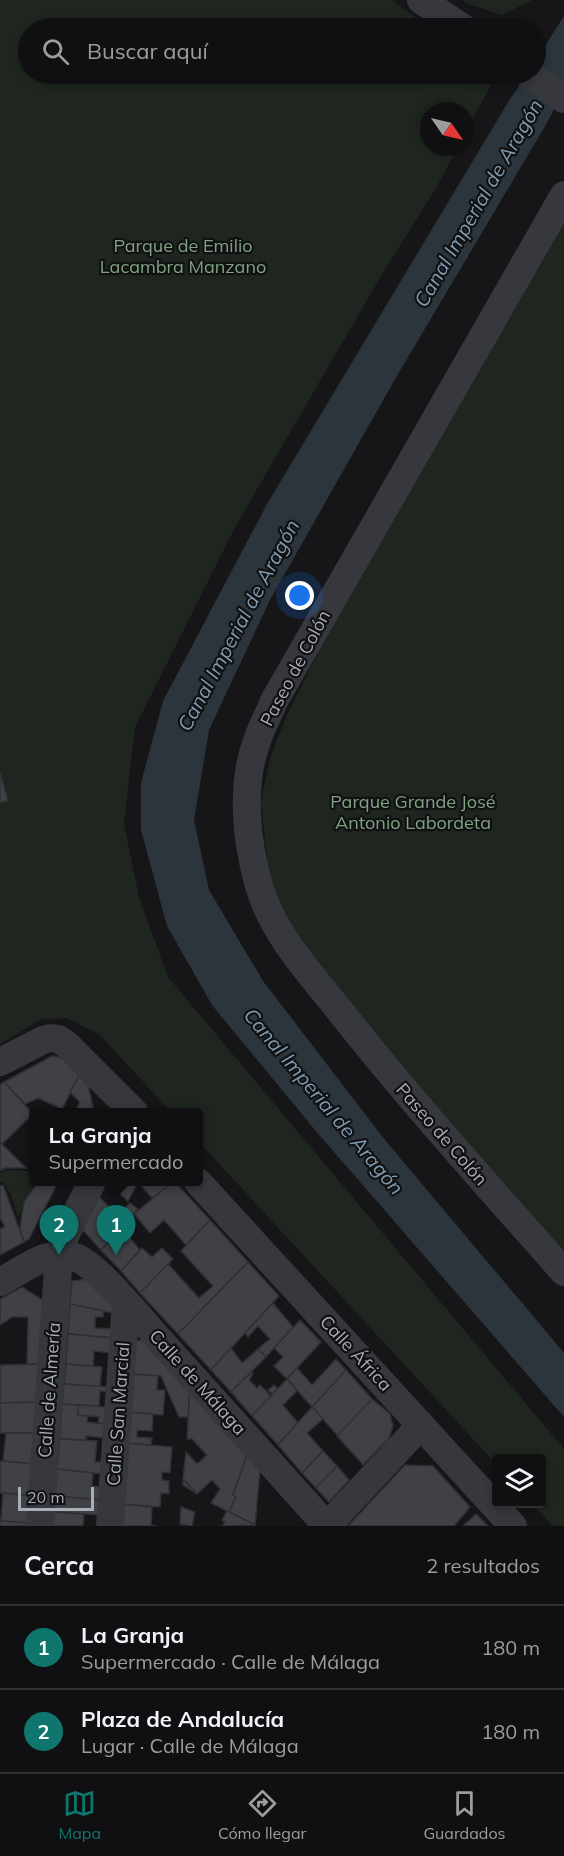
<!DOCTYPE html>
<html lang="es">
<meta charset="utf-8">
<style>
:root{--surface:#101012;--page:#19191b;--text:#f1f3f6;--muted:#9c9d9f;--line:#303032;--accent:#0f766e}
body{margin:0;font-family:Mulish,sans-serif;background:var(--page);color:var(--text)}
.controls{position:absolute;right:18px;bottom:18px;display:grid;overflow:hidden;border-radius:6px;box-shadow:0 3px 9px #0003}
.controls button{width:54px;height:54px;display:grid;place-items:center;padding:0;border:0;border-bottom:2px solid var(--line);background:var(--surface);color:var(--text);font:30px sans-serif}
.compass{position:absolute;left:420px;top:102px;width:54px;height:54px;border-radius:50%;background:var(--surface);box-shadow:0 3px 9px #0003;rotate:124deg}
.scale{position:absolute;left:18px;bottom:15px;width:76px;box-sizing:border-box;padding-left:6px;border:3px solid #a8adb8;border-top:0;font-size:16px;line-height:21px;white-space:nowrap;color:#a8adb8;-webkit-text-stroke:4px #111113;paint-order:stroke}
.you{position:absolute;left:300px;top:596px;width:21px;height:21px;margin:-15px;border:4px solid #fff;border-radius:50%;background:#1a73e8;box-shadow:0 0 0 9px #1a73e833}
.badge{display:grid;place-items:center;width:39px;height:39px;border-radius:50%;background:var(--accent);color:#fff;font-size:20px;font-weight:700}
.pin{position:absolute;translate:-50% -50px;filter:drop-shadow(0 2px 3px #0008)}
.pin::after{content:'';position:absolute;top:32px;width:21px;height:18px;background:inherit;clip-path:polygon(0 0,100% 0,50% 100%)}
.popup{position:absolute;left:29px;top:1108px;width:174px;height:78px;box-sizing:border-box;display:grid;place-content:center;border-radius:6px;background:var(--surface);filter:drop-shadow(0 2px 4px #0005);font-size:20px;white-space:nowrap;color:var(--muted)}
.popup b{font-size:22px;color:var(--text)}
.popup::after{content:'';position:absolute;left:50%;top:100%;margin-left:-12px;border:12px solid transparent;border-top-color:var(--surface)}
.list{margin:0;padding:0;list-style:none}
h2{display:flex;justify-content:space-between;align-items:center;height:78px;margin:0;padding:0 24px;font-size:26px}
h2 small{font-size:20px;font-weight:400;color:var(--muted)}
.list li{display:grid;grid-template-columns:39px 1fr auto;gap:18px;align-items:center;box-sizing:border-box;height:84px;padding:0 24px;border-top:2px solid var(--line)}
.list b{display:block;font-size:22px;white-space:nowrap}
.list p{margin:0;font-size:20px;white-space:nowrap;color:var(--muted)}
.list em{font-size:20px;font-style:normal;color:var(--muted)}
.icon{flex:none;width:33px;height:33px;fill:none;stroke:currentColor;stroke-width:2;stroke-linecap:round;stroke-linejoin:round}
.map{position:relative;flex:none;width:564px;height:1526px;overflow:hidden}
.search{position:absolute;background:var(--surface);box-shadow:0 3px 9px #0003;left:18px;right:18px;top:18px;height:66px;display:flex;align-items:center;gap:15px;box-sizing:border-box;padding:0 21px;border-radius:33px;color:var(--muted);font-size:22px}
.sheet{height:246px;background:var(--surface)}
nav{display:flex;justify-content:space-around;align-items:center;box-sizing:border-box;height:84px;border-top:2px solid var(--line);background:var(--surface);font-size:16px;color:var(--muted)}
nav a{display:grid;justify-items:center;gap:3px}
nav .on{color:var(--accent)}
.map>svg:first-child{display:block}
.green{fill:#1e261f}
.water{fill:#2c353c}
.building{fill:#404145;stroke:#303034;stroke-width:1.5}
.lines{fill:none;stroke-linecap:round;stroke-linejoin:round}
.minor{stroke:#37383d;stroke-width:28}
.labels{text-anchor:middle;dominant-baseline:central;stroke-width:4.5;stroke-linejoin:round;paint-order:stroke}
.park-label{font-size:18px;fill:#7fa381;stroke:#111113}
.street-label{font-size:18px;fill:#a8adb8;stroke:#111113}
.water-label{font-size:20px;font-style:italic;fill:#7f9bb3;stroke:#111113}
</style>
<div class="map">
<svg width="564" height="1526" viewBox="0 0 564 1526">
<rect width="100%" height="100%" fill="#161618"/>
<g class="green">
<path d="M0,0H392L429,28H28V74H487L494,79L465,134V111H429V147H458L435,190L384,271L234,529L135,727L124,823L139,897L168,977L564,1449V1526H553L533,1504H542V1458H496V1464L199,1142L198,1112H171L100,1035L67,1018L42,1019L0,1044Z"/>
<path d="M463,0H532L502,15L466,3Z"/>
<path d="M564,211V1262L287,930L269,879L261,801L270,759L285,719L329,631Z"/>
<path d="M6,1170L28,1171L29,1175L33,1176V1182H35L18,1217L11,1195L3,1181L0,1182V1173Z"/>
</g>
<path class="water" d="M564,16V91L544,128L398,374L270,600L209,730L194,820L209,890L263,981L385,1140L564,1353V1417L315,1130L212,1005L167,926L141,830V783L163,701L267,504L507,104L527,74H536V60Z"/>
<g class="building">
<path d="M0,772L8,801L0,803Z"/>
<path d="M52,1056L63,1058L79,1076L62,1109L38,1098L25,1104L4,1082Z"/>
<path d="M79,1076L88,1085L94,1112H75L80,1102L70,1092Z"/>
<path d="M4,1082L33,1114L2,1144L0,1142V1085Z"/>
<path d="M0,1142L26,1168H5L0,1171Z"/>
<path d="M38,1182H58L29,1239L24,1242L20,1228L24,1202Z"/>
<path d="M106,1182H173L152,1198L138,1182L128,1201Z"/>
<path d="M173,1182H175L210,1220L186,1245L164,1220L150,1233L134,1214Z"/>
<path d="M3,1185L24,1242L0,1255V1229L5,1226L0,1218V1186Z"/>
<path d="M99,1197L117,1215L114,1219L118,1222L126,1214L122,1211L130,1203L138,1209L101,1250L83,1230Z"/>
<path d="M210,1220L248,1262L178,1334L140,1293L168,1264L199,1298L213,1286L181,1251Z"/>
<path d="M122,1228L140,1250L121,1271L101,1250Z"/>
<path d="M142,1248L152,1257L162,1248L173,1259L140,1293L121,1271Z"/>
<path d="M248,1262L279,1296L211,1370L178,1334Z"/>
<path d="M87,1279L114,1307L113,1313L70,1304L72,1281Z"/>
<path d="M22,1287L47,1303L43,1364H27L28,1317H12L0,1325V1299Z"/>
<path d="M273,1303L293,1327L266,1357L258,1349L270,1339L258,1326L248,1337L245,1333Z"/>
<path d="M70,1304L104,1311L103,1317H95V1328L112,1329V1338L68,1334Z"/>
<path d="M300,1320L321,1342L287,1379L274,1366L283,1357L274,1348Z"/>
<path d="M68,1334L112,1338L111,1353L94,1351L93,1366L66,1364Z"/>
<path d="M144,1339L190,1390L188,1417H179L161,1376L129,1374L131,1343Z"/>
<path d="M231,1348L242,1363L258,1349L266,1357L231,1392L211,1370Z"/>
<path d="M336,1359L346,1370L312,1407L287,1379L297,1368L312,1385Z"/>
<path d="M43,1364L39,1402L0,1403V1365Z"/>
<path d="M66,1364L102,1367L100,1387L64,1384Z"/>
<path d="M346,1370L372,1399L338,1436L312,1407Z"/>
<path d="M252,1372L253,1374L249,1380L257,1388L260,1385L271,1396L252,1416L231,1392Z"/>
<path d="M129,1374L158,1376L157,1390H165L163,1415L126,1412Z"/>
<path d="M287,1379L297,1391L283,1405L298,1423L278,1445L252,1416Z"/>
<path d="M64,1384L109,1387L108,1392L100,1391L99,1406L62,1404Z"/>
<path d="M274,1385L278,1389L272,1394L268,1390Z"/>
<path d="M190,1390L247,1455L233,1495L236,1497L229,1512L211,1503L220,1489L212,1480L197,1494L183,1479L186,1452L197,1464L207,1455L192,1439H187Z"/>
<path d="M372,1399L390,1414L393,1426L389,1438L363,1465L337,1436Z"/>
<path d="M39,1402L37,1433H0V1403Z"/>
<path d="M62,1404L78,1405V1415L88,1416L87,1422L106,1424L105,1438L86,1436V1440L60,1439Z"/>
<path d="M78,1405L107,1407L106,1424L98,1423L99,1417L78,1415Z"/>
<path d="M312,1407L323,1419L307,1433L323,1451L302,1473L278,1445Z"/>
<path d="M126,1412L153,1414L152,1431L137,1430V1437L152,1438L151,1445L124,1443Z"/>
<path d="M6,1433H37L34,1464L3,1461Z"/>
<path d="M60,1439L97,1441L95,1462H104L103,1474L57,1469Z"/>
<path d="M124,1443L172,1447L170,1473L162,1472V1480L169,1481V1494L161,1493L160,1507L120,1504Z"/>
<path d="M323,1451L337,1466L316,1488L302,1473Z"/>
<path d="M247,1455L260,1470L255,1525L229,1512L236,1497L233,1495Z"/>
<path d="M0,1461L34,1464L31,1496L0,1493Z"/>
<path d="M405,1465L433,1466L470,1507L454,1526H348Z"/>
<path d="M337,1466L349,1480L329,1502L316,1488Z"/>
<path d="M57,1469L93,1473L92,1486L102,1487V1500L55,1496Z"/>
<path d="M183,1479L197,1494L183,1485Z"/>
<path d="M3,1493L31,1496L29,1523L1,1521Z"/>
<path d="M55,1496L102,1500L101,1515L54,1512Z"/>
<path d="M120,1504L152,1507L151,1525L156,1526H119Z"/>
<path d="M181,1507L195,1512L192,1526L180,1524Z"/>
<path d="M227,1511L255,1525L222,1526L225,1522L222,1520Z"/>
<path d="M54,1512L84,1514L83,1526H53Z"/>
<path d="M476,1514L488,1526H463Z"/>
<path d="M0,1515L1,1521L29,1523V1526H0Z"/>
</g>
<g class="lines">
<g class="minor">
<path d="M421,0L463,28"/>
<path d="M528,74L564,99"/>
<path d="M564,195L274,701C269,714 262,726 258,738C240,784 246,840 259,886C273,934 309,972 340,1011C411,1101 488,1186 564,1272"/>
<path d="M0,1062L43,1040C55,1036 61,1039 70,1048L134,1112"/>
<path d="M198,1182L513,1526"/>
<path d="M0,1282C21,1271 50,1247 75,1257C97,1265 139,1317 156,1336C213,1399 270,1463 327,1526"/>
<path d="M40,1526L59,1255L66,1234L92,1182"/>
<path d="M110,1526L126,1303"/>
<path d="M327,1526L421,1425"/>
</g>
</g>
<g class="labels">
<g class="park-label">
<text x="183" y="245">Parque de Emilio<tspan x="183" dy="21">Lacambra Manzano</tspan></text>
<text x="413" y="801">Parque Grande José<tspan x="413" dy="21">Antonio Labordeta</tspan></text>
</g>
<g class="street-label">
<text transform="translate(295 668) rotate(-62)">Paseo de Colón</text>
<text transform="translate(442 1134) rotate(49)">Paseo de Colón</text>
<text transform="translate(356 1353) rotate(47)">Calle África</text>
<text transform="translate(198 1382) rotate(48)">Calle de Málaga</text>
<text transform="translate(49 1390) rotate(-86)">Calle de Almería</text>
<text transform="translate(118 1414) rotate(-86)">Calle San Marcial</text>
</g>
<g class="water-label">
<text transform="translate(478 203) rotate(-60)">Canal Imperial de Aragón</text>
<text transform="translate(238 625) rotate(-62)">Canal Imperial de Aragón</text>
<text transform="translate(324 1101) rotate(50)">Canal Imperial de Aragón</text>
</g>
</g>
</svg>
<div class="controls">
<button><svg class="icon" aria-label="layers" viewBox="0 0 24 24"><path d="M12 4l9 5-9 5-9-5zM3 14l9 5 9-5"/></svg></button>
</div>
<svg class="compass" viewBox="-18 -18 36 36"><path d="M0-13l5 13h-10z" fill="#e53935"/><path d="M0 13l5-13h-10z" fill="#9c9d9f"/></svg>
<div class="scale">20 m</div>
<div class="you"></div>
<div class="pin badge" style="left:116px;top:1255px">1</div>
<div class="popup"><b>La Granja</b>Supermercado</div>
<div class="pin badge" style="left:59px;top:1255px">2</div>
<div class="search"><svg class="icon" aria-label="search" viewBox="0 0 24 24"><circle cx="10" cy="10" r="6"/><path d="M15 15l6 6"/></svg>Buscar aquí</div>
</div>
<section class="sheet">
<h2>Cerca<small>2 resultados</small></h2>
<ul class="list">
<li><span class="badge">1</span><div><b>La Granja</b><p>Supermercado · Calle de Málaga</p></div><em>180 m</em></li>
<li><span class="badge">2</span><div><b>Plaza de Andalucía</b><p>Lugar · Calle de Málaga</p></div><em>180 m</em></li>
</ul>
</section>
<nav>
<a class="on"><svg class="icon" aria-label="map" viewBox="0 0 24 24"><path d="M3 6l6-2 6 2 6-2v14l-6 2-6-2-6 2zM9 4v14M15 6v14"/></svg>Mapa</a>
<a><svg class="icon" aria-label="directions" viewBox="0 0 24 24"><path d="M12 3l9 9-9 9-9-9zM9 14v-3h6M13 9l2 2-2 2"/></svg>Cómo llegar</a>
<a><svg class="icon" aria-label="saved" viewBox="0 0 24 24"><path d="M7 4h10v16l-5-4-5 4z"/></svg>Guardados</a>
</nav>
